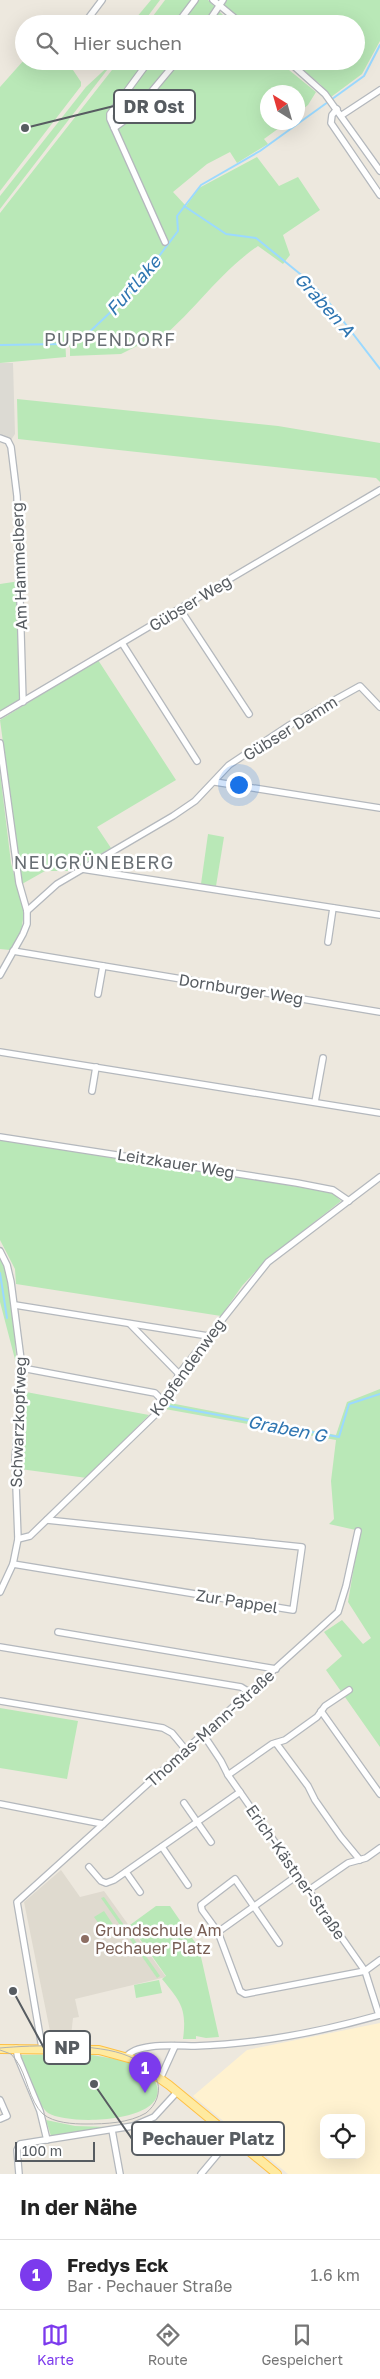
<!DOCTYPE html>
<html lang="de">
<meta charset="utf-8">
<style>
:root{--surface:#fff;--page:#f6f6f6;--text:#222;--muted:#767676;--line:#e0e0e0;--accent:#7c3aed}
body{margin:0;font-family:"Golos Text",sans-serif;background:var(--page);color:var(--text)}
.controls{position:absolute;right:15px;bottom:15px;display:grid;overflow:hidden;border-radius:10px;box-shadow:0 5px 20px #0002}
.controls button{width:45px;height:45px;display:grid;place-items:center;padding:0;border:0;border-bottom:1px solid var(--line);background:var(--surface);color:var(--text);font:25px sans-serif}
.compass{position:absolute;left:260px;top:85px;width:45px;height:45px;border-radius:50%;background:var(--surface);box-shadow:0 5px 20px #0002;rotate:323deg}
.scale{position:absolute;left:15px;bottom:12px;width:80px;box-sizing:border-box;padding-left:5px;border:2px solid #575c61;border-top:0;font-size:14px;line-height:18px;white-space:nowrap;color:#575c61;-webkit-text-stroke:4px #fff;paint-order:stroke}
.you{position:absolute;left:238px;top:784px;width:18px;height:18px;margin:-12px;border:4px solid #fff;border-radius:50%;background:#1a73e8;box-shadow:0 0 0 8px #1a73e833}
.badge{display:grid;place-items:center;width:32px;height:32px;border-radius:50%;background:var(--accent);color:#fff;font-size:16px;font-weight:700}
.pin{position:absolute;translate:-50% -41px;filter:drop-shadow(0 1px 2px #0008)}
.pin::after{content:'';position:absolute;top:26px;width:18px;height:15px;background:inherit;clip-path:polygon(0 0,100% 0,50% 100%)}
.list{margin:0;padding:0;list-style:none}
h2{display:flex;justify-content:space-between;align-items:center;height:65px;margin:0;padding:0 20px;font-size:21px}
h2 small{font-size:16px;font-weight:400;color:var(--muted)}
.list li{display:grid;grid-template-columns:32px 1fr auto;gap:15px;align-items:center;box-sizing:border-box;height:70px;padding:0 20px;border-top:1px solid var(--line)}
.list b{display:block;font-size:19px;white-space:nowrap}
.list p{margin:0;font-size:16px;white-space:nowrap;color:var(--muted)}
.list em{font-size:16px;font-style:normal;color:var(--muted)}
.icon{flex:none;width:28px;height:28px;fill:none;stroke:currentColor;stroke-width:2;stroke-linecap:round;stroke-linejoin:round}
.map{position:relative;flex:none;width:380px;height:2174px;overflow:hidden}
.search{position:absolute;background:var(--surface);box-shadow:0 5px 20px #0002;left:15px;right:15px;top:15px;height:55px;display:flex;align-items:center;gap:12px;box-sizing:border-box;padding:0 18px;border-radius:28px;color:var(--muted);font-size:19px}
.sheet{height:135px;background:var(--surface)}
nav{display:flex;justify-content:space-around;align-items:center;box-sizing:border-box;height:70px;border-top:1px solid var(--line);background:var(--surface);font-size:14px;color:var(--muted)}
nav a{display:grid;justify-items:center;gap:2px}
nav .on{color:var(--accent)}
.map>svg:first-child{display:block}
.commercial{fill:#fff2d0;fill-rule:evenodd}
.industrial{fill:#dcdad3}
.education{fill:#dfdacf}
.green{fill:#b9e8b7}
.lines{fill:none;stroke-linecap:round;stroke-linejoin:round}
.stream{stroke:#9bd9ff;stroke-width:2}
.minor-casing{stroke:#b4b8bd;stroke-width:8}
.major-casing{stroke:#ffc044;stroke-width:10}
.minor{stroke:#fff;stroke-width:5.5}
.major{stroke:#ffeaa0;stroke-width:8}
.tram{stroke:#b1b2b2;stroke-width:1}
.education-dot{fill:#8d6e63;stroke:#fff;stroke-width:2}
.labels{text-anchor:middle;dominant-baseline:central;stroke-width:5;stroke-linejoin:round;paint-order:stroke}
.street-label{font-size:16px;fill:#575c61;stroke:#fff}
.education-label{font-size:16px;fill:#785e54;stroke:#fff;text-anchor:start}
.water-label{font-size:18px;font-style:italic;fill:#2e75b1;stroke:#fff}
.neighbourhood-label{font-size:18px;letter-spacing:1px;fill:#686e73;stroke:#fff}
.leader{fill:none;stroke:#575c61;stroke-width:2}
.callout-dot{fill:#575c61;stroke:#fff;stroke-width:2}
.callout{fill:#fff;stroke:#575c61;stroke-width:2}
.callout-label{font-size:18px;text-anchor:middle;font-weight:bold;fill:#575c61}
</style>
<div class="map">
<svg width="380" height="2174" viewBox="0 0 380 2174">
<rect width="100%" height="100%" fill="#ede8de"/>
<path class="commercial" d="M380,2023V2174H288L193,2096L247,2050ZM324,2118H361V2155H324Z"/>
<path class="industrial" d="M0,363H13L15,434L9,443L0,438Z"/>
<path class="education" d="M61,1870L80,1897L104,1891L166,1977L75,1999L79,2017L73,2018L71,2036H51L24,1902Z"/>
<g class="green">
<path d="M151,0H160L142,24H131Z"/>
<path d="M165,0H208L232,24H147Z"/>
<path d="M226,0H380V41L362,74L331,97L320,84L292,61H356V24H246L224,6Z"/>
<path d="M24,60V61H67L81,82V86L0,191V87Z"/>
<path d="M114,61L0,209V196L86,87Z"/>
<path d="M119,61H278L316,92L308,105L298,113V92H268V122L286,123L264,139L268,144L237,163L230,152L207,164L173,192L186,206L199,188L257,157L279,186L298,177L320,210L283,235L290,255L283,264L258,246C218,273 192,315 154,344L151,339L121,354L70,356V348L65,337L66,357L0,363V213Z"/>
<path d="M17,399L278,426L380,443V482L376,478L18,439Z"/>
<path d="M20,581L23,702L0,715V584Z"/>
<path d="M98,660L176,780L97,827L111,848L70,871H45L22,884L0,720Z"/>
<path d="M0,772L11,863L24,912L21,933L10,950L0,949Z"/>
<path d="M208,834L224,837L216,886L201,884Z"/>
<path d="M0,1140L236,1176L333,1193L341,1201L266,1260L242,1286L221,1316L16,1284L15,1269L0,1240Z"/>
<path d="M0,1258C14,1284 14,1336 17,1367L0,1302Z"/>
<path d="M380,1389V1747L326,1670L342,1656L324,1632L342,1620L363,1644L371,1638L348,1602L360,1531L329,1524L334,1519L331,1481L336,1440L165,1409L170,1403L336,1435L347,1402Z"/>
<path d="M26,1392L149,1415L87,1478L20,1469Z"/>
<path d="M0,1708L78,1721L67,1779L0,1768Z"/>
<path d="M104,1897L160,1976L157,1978L101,1898Z"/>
<path d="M156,1906H170L199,1948L219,2037L206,2038L196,2036V2039H183C187,2009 181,2002 162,1979L166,1976L130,1925Z"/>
<path d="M104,1911L116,1929L107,1935L94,1917Z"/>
<path d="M159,1980L162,1993L136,1998L134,1985Z"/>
<path d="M86,2054L127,2061L152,2076C184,2122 71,2127 48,2113C38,2106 22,2067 21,2055Z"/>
<path d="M46,2120L75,2126L109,2127L51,2136Z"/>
</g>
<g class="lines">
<g class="stream">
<path d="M184,206L226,234L256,238L310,282L327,300L380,369"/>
<path d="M0,345L62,344L83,338L132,292L178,231L177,216L201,185L260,151L364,76L380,45"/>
<path d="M0,1273L7,1318"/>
<path d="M169,1406L339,1437L349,1404L380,1394"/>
</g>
<g class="minor-casing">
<g id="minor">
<path d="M213,0L242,24"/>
<path d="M84,24L102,0"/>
<path d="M177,24L195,0"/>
<path d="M207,24L223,0"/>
<path d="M149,61L110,114V119L165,242"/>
<path d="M288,61L325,94L380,171"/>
<path d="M337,109L332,115L331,123L380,195"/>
<path d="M342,115L380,90"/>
<path d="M114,128L132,115L177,61"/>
<path d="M0,438L8,441L11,447L17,496L23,702"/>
<path d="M180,609L249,714"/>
<path d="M122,643L197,761"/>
<path d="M0,715L380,490"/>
<path d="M0,743L19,883L27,911V924L23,934L0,975"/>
<path d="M215,782L380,808"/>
<path d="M82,869L380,915"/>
<path d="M27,911L57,884L173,816L195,801L229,765L288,726L360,686L380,707"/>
<path d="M328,942L333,908"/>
<path d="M13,951L380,1012"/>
<path d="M98,994L103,966"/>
<path d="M0,1052L380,1113"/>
<path d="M92,1091L96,1067"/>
<path d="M315,1102L323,1058"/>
<path d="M0,1137L297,1183L333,1190L349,1201"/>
<path d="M0,1251L7,1265L11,1282L23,1375L15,1459L18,1539L13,1564L0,1592"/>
<path d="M15,1305L208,1336"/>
<path d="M130,1324L179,1374"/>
<path d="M22,1368L155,1393L165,1403"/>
<path d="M18,1539L30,1536L158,1412L165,1403L179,1374L268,1262L380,1177"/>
<path d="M13,1564L293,1610L302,1547L47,1520"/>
<path d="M58,1632L276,1669"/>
<path d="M0,1647L241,1687L249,1692"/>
<path d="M0,1701L163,1728L172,1733L186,1750"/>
<path d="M321,1711L380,1794"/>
<path d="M203,1734L221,1761L228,1775L365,1971L379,2015"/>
<path d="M276,1743L308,1786L315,1800L341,1837L360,1860"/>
<path d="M228,1775L272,1744L285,1740L317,1717L325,1706L349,1690"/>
<path d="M184,1803L211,1842"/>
<path d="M0,1804L103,1824"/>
<path d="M162,1847L188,1885"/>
<path d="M89,1867L101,1881L106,1883L114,1880L240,1792"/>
<path d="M126,1872L140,1892"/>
<path d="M298,1875L218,1932L240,1991L245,1994L365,1971L380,1960"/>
<path d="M309,1890L348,1863L366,1858L380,1848"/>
<path d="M218,1932L202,1910L201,1905L235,1879L279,1943"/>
<path d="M16,2048L18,2058L40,2111L47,2140"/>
<path d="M42,2048L17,1902L338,1612L346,1586L358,1531"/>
<path d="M126,2057C137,2042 177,2046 195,2046C258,2044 320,2032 380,2015"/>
<path d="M160,2079L175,2046"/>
<path d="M0,2100L7,2116L0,2119"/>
<path d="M112,2130L120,2174"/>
<path d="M19,2174L17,2150L20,2144L133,2126L154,2117L177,2092"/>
<path d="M201,2174L232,2137"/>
</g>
</g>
<g class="major-casing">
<path id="major" d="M0,2049L99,2050L132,2059L169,2085L277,2174"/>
</g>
<use href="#minor" class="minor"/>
<use href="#major" class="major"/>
<path class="tram" d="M0,2048C32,2045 99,2043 128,2056C145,2063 164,2076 157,2098C155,2104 151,2109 146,2113C129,2123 106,2124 86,2124C73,2124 54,2123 43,2114C29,2101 27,2075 16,2060L11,2054L0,2050"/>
</g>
<circle class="education-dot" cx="85" cy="1939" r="5"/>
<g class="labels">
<g class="street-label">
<text transform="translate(19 566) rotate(-92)">Am Hammelberg</text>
<text transform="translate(190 603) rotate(-31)">Gübser Weg</text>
<text transform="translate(290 728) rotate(-32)">Gübser Damm</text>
<text transform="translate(241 989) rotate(9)">Dornburger Weg</text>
<text transform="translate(176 1163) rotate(9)">Leitzkauer Weg</text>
<text transform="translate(187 1367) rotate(-54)">Kopfendenweg</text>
<text transform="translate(18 1422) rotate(-88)">Schwarzkopfweg</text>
<text transform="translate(237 1601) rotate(9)">Zur Pappel</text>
<text transform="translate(210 1728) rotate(-42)">Thomas-Mann-Straße</text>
<text transform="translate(296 1872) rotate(55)">Erich-Kästner-Straße</text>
</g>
<g class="education-label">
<text x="95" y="1930">Grundschule Am<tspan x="95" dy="18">Pechauer Platz</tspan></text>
</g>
<g class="water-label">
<text transform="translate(133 285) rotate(-49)">Furtlake</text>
<text transform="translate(325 304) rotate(48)">Graben A</text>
<text transform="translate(287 1428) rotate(11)">Graben G</text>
</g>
<g class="neighbourhood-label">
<text x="110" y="339">PUPPENDORF</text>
<text x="94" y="862">NEUGRÜNEBERG</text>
</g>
</g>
<path class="leader" d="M25 128L114 106M13 1991L44 2048M94 2084L132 2139"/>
<g class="callout-dot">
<circle cx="25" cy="128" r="5"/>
<circle cx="13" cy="1991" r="5"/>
<circle cx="94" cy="2084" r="5"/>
</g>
<g class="callout">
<rect x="114" y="90" width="81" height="33" rx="5"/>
<rect x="44" y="2031" width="46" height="33" rx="5"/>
<rect x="132" y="2122" width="152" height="33" rx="5"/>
</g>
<g class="callout-label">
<text x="154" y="113">DR Ost</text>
<text x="67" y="2054">NP</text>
<text x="208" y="2145">Pechauer Platz</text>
</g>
</svg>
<div class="controls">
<button><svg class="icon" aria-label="locate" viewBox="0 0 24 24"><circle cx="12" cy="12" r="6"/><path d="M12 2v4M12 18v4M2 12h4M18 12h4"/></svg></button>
</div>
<svg class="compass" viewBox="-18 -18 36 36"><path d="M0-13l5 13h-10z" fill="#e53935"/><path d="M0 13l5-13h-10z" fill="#767676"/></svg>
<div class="scale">100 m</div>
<div class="you"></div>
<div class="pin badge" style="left:145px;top:2093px">1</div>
<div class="search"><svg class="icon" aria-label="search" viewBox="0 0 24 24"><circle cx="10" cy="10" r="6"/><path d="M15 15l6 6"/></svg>Hier suchen</div>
</div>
<section class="sheet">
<h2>In der Nähe<small></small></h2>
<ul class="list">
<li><span class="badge">1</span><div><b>Fredys Eck</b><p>Bar · Pechauer Straße</p></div><em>1.6 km</em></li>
</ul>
</section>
<nav>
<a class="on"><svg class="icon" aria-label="map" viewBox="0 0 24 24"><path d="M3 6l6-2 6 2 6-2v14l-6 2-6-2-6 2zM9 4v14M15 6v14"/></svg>Karte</a>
<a><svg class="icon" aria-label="directions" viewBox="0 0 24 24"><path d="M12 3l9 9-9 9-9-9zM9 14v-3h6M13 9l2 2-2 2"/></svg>Route</a>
<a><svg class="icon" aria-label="saved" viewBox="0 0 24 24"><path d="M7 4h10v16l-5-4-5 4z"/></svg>Gespeichert</a>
</nav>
